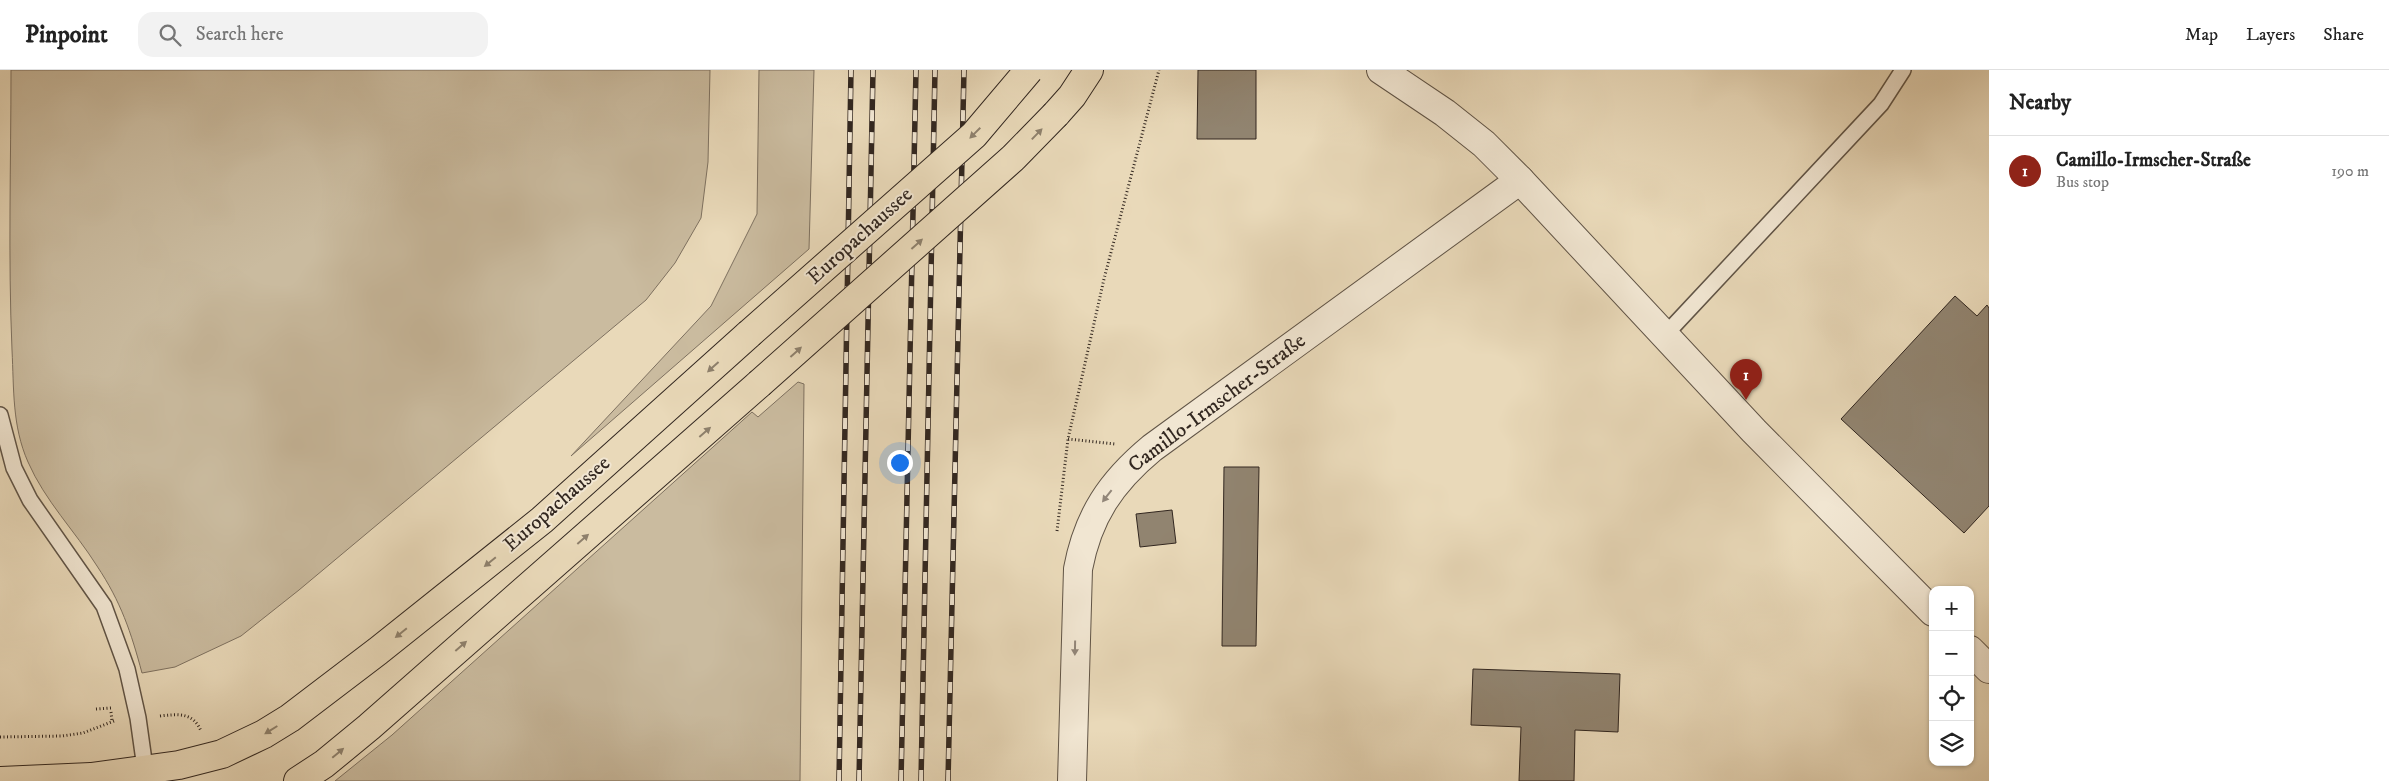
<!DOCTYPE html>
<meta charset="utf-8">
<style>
:root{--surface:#fff;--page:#f2f2f2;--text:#222;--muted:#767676;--line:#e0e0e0;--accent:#8f2418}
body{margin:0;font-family:"IM FELL DW Pica",serif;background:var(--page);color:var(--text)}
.controls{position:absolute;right:15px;bottom:15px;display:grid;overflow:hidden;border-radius:10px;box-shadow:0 1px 4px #0004}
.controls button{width:45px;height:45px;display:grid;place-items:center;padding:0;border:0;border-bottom:1px solid var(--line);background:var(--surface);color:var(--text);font:25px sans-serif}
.you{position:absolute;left:899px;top:392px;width:18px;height:18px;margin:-12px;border:4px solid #fff;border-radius:50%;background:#1a73e8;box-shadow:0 0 0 8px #1a73e833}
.badge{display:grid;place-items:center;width:32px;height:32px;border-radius:50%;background:var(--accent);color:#fff;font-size:16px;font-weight:700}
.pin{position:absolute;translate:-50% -41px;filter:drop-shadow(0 1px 2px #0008)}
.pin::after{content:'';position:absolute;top:26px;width:18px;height:15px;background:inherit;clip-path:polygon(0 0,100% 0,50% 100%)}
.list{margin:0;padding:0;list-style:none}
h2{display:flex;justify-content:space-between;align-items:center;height:65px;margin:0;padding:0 20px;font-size:21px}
h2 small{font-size:16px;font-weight:400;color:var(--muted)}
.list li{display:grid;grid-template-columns:32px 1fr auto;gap:15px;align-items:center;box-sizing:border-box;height:70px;padding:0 20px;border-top:1px solid var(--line)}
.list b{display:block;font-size:19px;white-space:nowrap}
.list p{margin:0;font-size:16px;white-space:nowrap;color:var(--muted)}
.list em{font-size:16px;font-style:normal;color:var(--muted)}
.icon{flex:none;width:28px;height:28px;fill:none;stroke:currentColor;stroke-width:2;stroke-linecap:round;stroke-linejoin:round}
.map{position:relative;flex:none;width:1989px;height:711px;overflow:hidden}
header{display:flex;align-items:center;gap:30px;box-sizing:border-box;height:70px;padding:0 25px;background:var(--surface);border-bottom:1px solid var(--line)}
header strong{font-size:24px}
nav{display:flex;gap:28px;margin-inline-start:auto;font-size:18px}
.search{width:350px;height:45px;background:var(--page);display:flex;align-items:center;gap:12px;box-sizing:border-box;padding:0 18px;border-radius:15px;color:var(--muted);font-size:19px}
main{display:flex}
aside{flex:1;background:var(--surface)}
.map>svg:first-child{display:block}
.green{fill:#cabb9f;stroke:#7e7160}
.building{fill:#918470;stroke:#322720}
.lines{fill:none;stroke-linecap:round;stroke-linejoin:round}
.service-casing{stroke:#605446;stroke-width:18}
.minor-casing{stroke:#605446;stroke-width:30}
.tertiary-casing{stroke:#605446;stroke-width:30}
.primary-casing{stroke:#322720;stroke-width:30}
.path{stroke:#322720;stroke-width:3;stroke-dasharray:1 2.5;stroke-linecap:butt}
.service{stroke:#f1e6d2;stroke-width:15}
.minor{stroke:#f1e6d2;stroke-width:28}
.tertiary{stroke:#f1e6d2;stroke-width:28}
.primary{stroke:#e9d9b9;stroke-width:28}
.rail-casing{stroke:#322720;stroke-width:5.5}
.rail{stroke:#f1e6d2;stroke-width:4;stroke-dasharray:11;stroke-linecap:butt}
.primary-bridge-casing{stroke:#322720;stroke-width:30;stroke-linecap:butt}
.primary-bridge{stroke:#e9d9b9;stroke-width:28}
.oneway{fill:#8e806c}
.oneway2{fill:#928679}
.labels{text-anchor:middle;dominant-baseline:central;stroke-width:4;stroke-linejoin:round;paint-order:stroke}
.street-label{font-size:21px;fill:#322720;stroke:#f1e6d2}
</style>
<header>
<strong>Pinpoint</strong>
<div class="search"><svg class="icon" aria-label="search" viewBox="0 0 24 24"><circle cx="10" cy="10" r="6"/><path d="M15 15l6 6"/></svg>Search here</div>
<nav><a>Map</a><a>Layers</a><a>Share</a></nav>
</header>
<main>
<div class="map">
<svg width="1989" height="711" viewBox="0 0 1989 711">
<rect width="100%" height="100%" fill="#e9d9b9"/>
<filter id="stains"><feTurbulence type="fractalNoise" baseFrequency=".004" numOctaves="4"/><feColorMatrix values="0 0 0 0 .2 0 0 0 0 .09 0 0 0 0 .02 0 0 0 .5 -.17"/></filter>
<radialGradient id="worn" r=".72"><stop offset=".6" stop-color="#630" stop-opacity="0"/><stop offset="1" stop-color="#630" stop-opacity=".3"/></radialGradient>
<g class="green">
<path d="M11,0H710L708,92L701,148L675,193L646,230L299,520L241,566L175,597L142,603C131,562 121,532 97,496C75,461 45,431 28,392C12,356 14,319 12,280C8,187 11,93 11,0Z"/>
<path d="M759,0H814L809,179L571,386L711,236L757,144Z"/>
<path d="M798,312L804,314L800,711H335L392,665L752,342L758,347Z"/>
</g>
<g class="building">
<path d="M1198,0H1256V69H1197Z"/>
<path d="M1955,226L1977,246L1987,235L1989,238V436L1964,463L1841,349Z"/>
<path d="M1224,397H1259L1256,576H1222Z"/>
<path d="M1172,440L1176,473L1140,477L1136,444Z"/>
<path d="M1473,599L1620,604L1618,662L1575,660L1574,711H1519L1521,657L1471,655Z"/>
</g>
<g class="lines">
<g class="service-casing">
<g id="service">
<path d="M1665,265L1881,34L1903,0"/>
<path d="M0,345L14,398L30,430L104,536L127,599L138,648L146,705"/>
</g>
</g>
<g class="minor-casing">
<path id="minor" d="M1072,711L1078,499C1088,446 1111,412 1152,378L1520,110"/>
</g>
<g class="tertiary-casing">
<g id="tertiary">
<path d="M1381,0L1445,43L1484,74L1520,110L1754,361L1933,542"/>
<path d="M1970,580L1989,599"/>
</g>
</g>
<g class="primary-casing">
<g id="primary">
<path d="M1056,44L1072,26L1089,0"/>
<path d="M1,711L91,707L179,695L222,684L264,664L290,648L378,581L542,450L749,264"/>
<path d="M298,711L324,694L369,657L759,314"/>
</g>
</g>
<g class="path">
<path d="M1068,369L1115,374"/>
<path d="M1057,461L1068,369L1104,209L1159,0"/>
<path d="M96,639L111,638"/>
<path d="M111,642L112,651"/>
<path d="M160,646C178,644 193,642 201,661"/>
<path d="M0,667L62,666L83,663L114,651"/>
</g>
<use href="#service" class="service"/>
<use href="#minor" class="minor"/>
<use href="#tertiary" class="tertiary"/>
<use href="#primary" class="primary"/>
<g class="rail-casing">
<g id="rail">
<path d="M839,711L851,0"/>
<path d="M859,711L873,0"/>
<path d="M901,711L916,0"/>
<path d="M921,711L935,0"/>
<path d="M948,711L964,0"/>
</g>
</g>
<use href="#rail" class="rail"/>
<g class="primary-bridge-casing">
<g id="primary-bridge">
<path d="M749,264L974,65L1029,0"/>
<path d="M759,314L1013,88L1056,44"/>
</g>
</g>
<use href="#primary-bridge" class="primary-bridge"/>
</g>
<defs><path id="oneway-solid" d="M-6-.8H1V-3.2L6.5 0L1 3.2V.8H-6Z" transform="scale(1.25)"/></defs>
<g class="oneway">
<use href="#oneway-solid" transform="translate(975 63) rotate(135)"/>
<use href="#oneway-solid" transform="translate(1037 64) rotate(-46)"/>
<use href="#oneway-solid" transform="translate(917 174) rotate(-42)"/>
<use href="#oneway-solid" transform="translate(796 282) rotate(-42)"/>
<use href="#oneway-solid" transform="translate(713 297) rotate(138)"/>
<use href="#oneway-solid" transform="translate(705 362) rotate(-41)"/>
<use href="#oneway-solid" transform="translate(583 469) rotate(-41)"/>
<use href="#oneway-solid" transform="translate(490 492) rotate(141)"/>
<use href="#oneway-solid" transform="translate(401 563) rotate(141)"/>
<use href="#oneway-solid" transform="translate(461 576) rotate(-41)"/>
<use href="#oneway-solid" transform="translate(271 660) rotate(148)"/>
<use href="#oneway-solid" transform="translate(338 683) rotate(-40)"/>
</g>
<g class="oneway2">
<use href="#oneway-solid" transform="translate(1107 426) rotate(128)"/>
<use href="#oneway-solid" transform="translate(1075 578) rotate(91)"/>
</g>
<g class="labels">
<g class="street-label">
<text transform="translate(860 166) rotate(-42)">Europachaussee</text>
<text transform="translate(1217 333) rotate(-37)">Camillo-Irmscher-Straße</text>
<text transform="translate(557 434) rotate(-41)">Europachaussee</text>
</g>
</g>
<rect width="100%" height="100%" filter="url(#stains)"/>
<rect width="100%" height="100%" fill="url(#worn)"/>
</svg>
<div class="controls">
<button>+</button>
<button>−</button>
<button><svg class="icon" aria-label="locate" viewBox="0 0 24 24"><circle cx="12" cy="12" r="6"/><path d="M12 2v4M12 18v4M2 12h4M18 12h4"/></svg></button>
<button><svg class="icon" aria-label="layers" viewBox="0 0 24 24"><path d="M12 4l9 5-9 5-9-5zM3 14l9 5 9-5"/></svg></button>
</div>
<div class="you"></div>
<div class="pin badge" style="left:1746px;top:330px">1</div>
</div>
<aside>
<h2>Nearby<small></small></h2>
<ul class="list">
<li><span class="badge">1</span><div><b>Camillo-Irmscher-Straße</b><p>Bus stop</p></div><em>190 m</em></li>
</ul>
</aside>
</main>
